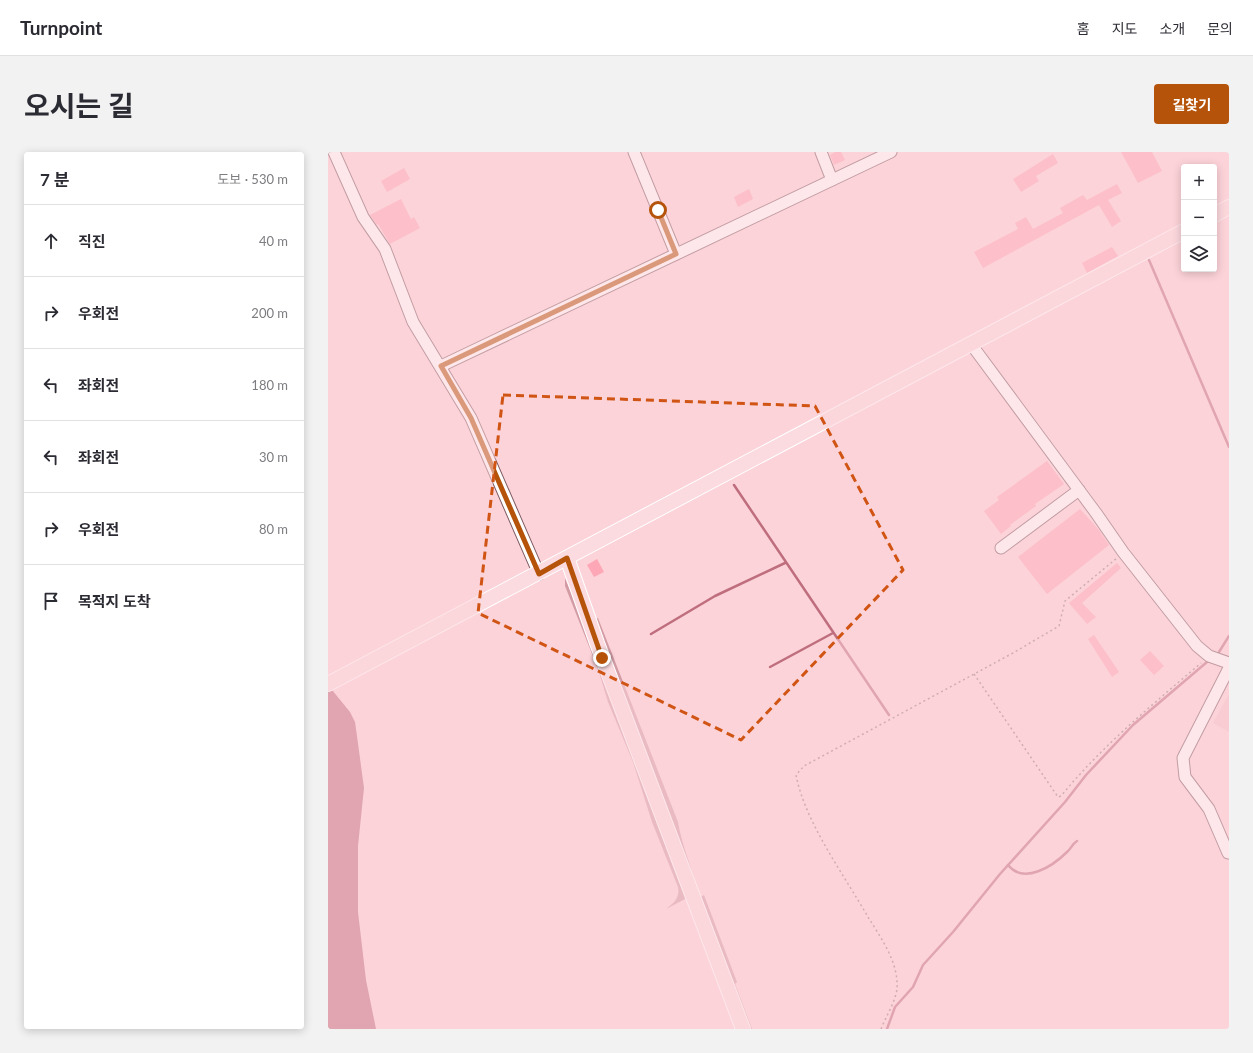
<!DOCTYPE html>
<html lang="ko">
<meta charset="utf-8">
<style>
:root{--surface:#fff;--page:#f2f2f3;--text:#2b2b33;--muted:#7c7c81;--line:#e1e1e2;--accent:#b45309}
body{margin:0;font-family:Lato,"Noto Sans KR",sans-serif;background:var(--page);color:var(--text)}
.controls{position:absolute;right:12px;top:12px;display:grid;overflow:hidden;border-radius:4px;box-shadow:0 2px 10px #0003}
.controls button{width:36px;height:36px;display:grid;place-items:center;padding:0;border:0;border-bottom:1px solid var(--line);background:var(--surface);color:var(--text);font:20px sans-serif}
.stop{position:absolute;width:12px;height:12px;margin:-9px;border:3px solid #b45309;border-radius:50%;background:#fff}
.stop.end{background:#b45309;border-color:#fff;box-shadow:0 1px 4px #0008}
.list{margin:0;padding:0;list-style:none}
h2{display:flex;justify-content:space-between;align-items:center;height:52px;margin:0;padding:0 16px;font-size:17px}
h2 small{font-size:13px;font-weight:400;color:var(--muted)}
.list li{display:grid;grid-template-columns:26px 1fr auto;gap:12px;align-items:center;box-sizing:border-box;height:72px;padding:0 16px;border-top:1px solid var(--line)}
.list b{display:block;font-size:15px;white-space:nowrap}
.list em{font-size:13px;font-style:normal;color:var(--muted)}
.icon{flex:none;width:22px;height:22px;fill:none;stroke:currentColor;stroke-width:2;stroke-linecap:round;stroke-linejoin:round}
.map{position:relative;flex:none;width:901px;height:877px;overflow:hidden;border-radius:4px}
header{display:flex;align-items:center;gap:24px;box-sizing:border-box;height:56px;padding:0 20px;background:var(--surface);border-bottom:1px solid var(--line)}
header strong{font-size:19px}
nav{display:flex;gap:22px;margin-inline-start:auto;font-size:14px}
.intro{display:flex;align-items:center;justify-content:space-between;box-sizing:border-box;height:96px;padding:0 24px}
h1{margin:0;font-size:28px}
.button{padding:10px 18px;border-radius:4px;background:var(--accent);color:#fff;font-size:14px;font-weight:700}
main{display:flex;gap:24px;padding:0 24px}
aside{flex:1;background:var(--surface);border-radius:4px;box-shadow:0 2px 10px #0003}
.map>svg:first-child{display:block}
.built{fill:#f4c4cb}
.green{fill:#d39ca5}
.water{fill:#bf6e7e}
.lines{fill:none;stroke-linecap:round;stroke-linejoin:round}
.stream{stroke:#bf6e7e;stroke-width:2.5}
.building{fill:#fea7b6}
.minor-casing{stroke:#7d5b61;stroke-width:13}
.major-casing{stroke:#fff;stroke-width:16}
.path{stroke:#997e82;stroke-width:1.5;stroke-dasharray:2 3;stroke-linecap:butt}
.minor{stroke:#fff;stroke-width:11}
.major{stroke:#fbdbe0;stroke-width:14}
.route{stroke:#b45309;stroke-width:5}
.marked{fill:none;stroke:#d05413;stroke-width:3;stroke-dasharray:8 5;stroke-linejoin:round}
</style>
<header>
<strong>Turnpoint</strong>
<nav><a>홈</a><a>지도</a><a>소개</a><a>문의</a></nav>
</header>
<div class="intro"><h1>오시는 길</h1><a class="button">길찾기</a></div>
<main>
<aside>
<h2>7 분<small>도보 · 530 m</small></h2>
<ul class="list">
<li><svg class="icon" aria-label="ahead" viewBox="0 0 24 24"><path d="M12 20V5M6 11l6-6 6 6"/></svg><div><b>직진</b></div><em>40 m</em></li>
<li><svg class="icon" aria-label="right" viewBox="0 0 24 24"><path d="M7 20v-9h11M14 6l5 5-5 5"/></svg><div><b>우회전</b></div><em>200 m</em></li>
<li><svg class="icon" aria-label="left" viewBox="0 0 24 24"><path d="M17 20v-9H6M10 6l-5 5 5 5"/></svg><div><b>좌회전</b></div><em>180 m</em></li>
<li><svg class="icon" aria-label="left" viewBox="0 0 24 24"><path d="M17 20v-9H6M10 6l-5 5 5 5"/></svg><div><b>좌회전</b></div><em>30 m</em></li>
<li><svg class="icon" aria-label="right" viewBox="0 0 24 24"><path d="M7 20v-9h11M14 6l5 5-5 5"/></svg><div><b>우회전</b></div><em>80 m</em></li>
<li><svg class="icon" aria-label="arrive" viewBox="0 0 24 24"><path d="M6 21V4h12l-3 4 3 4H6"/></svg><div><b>목적지 도착</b></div></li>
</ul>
</aside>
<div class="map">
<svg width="901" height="877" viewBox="0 0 901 877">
<rect width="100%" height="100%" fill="#fcd3d9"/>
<path class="built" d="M901,542V580L885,571Z"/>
<g class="green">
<path d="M237,426L258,476L359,746L338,757C346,751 352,746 350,735L324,670L305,610L280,550L270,517L237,434Z"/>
<path d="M270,466L350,670C354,695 365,717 370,742L265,468Z"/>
<path d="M376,743L409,830L407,832L424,877H421L371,746Z"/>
</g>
<path class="water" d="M0,533L22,560L27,570L29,584L36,636L30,694V760L38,828L48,877H0Z"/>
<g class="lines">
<g class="stream">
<path d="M821,108L901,295"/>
<path d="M406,333L561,563"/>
<path d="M323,482L387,444L457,411"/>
<path d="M891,500L901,484"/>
<path d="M442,515L505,481"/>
<path d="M680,713C696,733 725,714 739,700C743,697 744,692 749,689"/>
<path d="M559,877L567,855L585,835L595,813L625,780L672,722L737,650L758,623L805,573L879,510"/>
</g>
</g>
<g class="building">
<path d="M507,0H513L517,8L506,13L502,3Z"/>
<path d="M793,0H824L834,19L810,31Z"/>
<path d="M725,2L730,11L708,24L711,29L693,40L685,27Z"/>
<path d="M76,16L82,27L59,40L53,29Z"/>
<path d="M789,32L794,41L780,48L793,69L784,75L771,53L655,116L646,100L690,77L687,71L698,65L705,77L735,61L732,56L755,43L759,48Z"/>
<path d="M421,37L425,47L410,55L406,45Z"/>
<path d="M73,47L83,67L86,65L92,76L62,92L50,72L49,73L42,63Z"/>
<path d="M784,95L790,104L759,121L754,111Z"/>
<path d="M719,309L736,332L707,352L708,354L682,373L683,374L673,382L656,359L671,348L669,345Z"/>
<path d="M752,357L771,378L781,393L719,442L690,405Z"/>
<path d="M269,407L276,420L266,425L259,413Z"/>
<path d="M789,411L793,416L754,451L768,465L759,472L741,451Z"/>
<path d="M766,483L791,520L784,525L760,487Z"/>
<path d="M822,499L836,514L826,523L812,508Z"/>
</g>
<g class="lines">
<g class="minor-casing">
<g id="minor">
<path d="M6,0L35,65L57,97L85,170L143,266L211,422"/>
<path d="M306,0L348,102"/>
<path d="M493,0L504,28"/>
<path d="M643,192L768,361L795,400L869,494L881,504L901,511"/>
<path d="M113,214L563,0"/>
<path d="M673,396L751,338"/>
<path d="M900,701L881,657L857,625L855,606L901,516"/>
</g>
</g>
<g class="major-casing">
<g id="major">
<path d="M886,63L901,55"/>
<path d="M239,406L269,491L415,877"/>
<path d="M0,532L856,79"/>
</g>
</g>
<g class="path">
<path d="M646,522L730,645L733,644C774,594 824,553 873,511"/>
<path d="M553,877C558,864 567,851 569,837C571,811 553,786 540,765C516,723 477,670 468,623L476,614L685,501L731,474L737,449L789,406"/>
</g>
<use href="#minor" class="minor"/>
<use href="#major" class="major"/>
</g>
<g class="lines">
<path class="route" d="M274,506L239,406L211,422L143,266L113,214L348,102L330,58"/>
</g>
<path d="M0 0H901V877H0ZM175,243L487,254L575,418L413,588L150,461Z" fill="#fcd3d9" fill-opacity=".55" fill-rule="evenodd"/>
<path class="marked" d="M175,243L487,254L575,418L413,588L150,461Z"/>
</svg>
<div class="controls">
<button>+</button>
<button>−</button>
<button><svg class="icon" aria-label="layers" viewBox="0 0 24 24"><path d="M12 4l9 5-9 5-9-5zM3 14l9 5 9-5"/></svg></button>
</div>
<div class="stop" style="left:330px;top:58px"></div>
<div class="stop end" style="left:274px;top:506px"></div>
</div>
</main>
